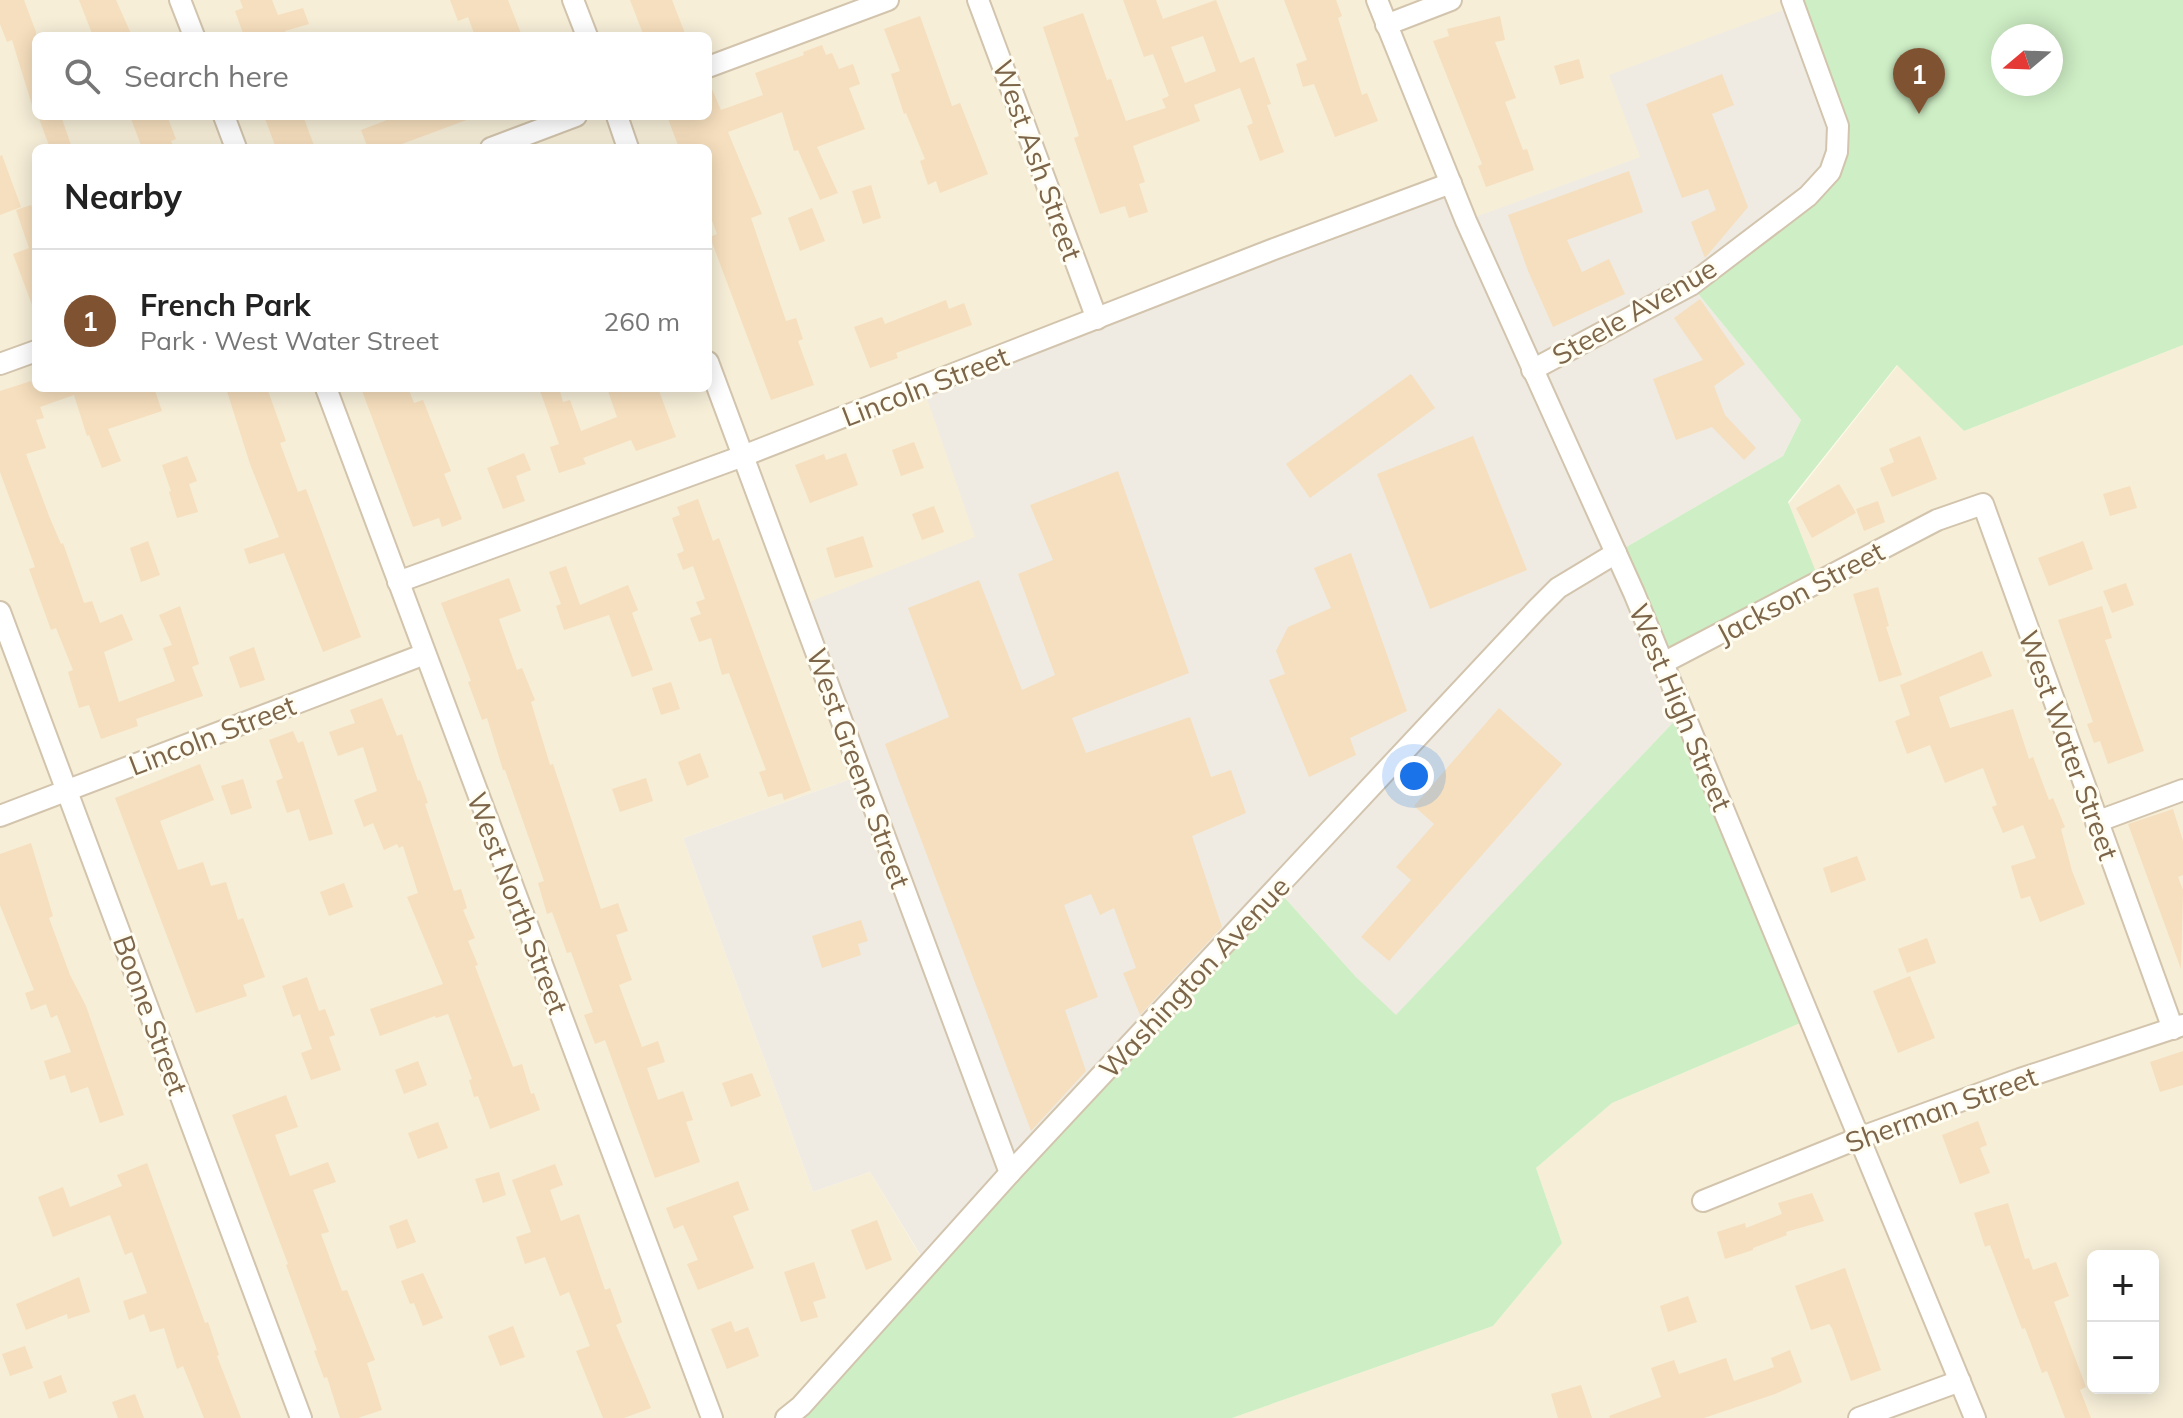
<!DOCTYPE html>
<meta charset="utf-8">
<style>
:root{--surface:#fff;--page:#f2f2f2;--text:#222;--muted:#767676;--line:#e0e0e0;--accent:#7f5232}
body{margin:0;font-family:Mulish,sans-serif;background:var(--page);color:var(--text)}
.controls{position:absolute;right:24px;bottom:24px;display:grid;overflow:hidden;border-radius:12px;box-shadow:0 4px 20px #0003}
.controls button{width:72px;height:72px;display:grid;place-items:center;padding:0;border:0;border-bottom:2px solid var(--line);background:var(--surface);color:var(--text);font:40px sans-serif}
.compass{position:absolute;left:1991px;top:24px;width:72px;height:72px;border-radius:50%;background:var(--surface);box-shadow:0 4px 20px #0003;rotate:251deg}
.you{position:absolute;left:1414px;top:776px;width:28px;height:28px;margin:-20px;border:6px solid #fff;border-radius:50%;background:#1a73e8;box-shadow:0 0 0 12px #1a73e833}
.badge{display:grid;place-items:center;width:52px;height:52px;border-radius:50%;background:var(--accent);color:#fff;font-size:26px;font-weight:700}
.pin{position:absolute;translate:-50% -66px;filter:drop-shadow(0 2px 4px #0008)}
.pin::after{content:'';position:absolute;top:42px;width:28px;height:24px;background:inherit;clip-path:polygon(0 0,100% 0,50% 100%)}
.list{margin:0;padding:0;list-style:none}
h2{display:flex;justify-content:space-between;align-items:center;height:104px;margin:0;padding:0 32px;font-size:34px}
h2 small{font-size:26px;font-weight:400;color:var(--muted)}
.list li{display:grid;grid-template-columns:52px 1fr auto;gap:24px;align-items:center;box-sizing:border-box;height:144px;padding:0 32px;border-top:2px solid var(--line)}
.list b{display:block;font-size:30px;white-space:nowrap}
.list p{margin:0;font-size:26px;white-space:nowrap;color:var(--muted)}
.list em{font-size:26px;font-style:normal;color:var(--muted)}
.icon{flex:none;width:44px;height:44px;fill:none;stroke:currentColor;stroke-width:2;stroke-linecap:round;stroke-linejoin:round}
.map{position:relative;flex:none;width:2183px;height:1418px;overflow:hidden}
.search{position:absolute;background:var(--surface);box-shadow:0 4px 20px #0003;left:32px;top:32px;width:680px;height:88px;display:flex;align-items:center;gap:20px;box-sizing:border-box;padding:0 28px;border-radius:12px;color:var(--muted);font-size:30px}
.panel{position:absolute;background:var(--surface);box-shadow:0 4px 20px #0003;left:32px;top:144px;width:680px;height:248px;border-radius:12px}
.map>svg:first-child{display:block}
.residential{fill:#f6eed7;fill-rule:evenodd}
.industrial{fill:#efebe2}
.green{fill:#ceeec5;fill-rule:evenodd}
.building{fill:#f6dfbe;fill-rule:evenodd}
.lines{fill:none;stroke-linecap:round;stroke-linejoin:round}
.street-casing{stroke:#d2c4ad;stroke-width:24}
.street{stroke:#fff;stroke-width:20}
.labels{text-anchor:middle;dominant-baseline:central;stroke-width:6;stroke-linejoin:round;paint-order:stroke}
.street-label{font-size:28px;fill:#7c6549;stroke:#fffcf1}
</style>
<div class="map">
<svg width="2183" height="1418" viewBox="0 0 2183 1418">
<rect width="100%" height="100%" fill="#fefae9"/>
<g class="residential">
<path d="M0,0H1792L1794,6L1641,157L1466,221L976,537L862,775L683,838L813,1192L870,1172L927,1267L786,1418H0ZM36,36H708V116H36ZM36,148H708V388H36Z"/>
<path d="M2183,345V1418H1232L1493,1326L1562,1243L1536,1168L1612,1103L1810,1019L1663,663L1898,365L1964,431ZM2093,1256H2153V1388H2093Z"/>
</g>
<path class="industrial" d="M1794,6L1831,102L1830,172L1691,285L1801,420L1783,456L1616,553L1683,712L1396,1016L1356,977L1277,889L927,1266L870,1172L813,1192L683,838L862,775L799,606L975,537L923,387L1450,183L1467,220L1640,157L1609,75Z"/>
<g class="green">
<path d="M1792,0H2183V345L1964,431L1897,365L1788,502L1820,582L1663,663L1616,553L1783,456L1801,420L1691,285L1808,196L1837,152ZM2003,36H2051V84H2003Z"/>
<path d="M1683,712L1810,1019L1612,1103L1536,1168L1562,1243L1493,1326L1232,1418H786L1276,888L1356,977L1396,1015Z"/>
</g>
<g class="building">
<path d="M0,0H24L36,32V105H32L12,40L7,42L0,24Z"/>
<path d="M79,0H116L132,36H93Z"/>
<path d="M240,0H272L278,15L303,8L309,24L285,31L287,36H244L235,11L243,8Z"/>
<path d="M450,0H508L522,36H475L468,17L458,21Z"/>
<path d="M630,0H672L686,36H644Z"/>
<path d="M1123,0H1156L1163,19L1216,0L1240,63L1254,57L1271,104L1267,105L1284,152L1260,161L1247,126L1253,123L1240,88L1194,105L1200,121L1133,146L1145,182L1139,184L1148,212L1129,218L1125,206L1100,214L1074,138L1079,136L1043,27L1083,13L1107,80L1111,79L1126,121L1166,108L1162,99L1169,96L1153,54L1144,57ZM1203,36L1216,71L1185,83L1171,47Z"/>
<path d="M1284,0H1336L1342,16L1338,18L1362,95L1367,93L1378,121L1335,137L1314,84L1303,87L1296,64L1307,60Z"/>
<path d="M920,16L952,106L960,103L988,174L940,193L936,181L928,185L920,161L925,159L906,113L904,114L891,74L900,71L884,29Z"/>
<path d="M1500,16L1505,40L1495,42L1516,98L1505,102L1523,150L1527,149L1534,170L1486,187L1478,166L1482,164L1433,41L1449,36L1447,29Z"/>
<path d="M822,45L826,55L832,53L839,69L853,64L860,84L849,88L865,129L817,147L838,193L820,200L798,150L794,151L782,112L728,132L762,214L751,218L786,321L796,318L803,339L798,341L814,385L771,400L710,237L717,234L708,210V148H679L667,116H708V80L721,110L763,95L755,73L804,55L803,52Z"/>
<path d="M1579,59L1584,78L1560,85L1554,66Z"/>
<path d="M1722,74L1734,105L1712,114L1748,207L1705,258L1691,222L1716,210L1708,189L1682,198L1646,104Z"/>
<path d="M38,116H61L72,148H50Z"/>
<path d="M130,116H167L176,139L171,141L174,148H142Z"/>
<path d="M264,116H303L315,148H276Z"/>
<path d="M385,116H471L472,118L391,148H368L361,130L387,120Z"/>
<path d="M2,155L21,207L0,215V156Z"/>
<path d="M1629,171L1643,212L1567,240L1582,272L1609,259L1625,294L1553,327L1528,271L1508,215Z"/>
<path d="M871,185L881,218L863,224L852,191Z"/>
<path d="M31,205L36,217L34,310L13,254L29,248L16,210Z"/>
<path d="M812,208L825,241L800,251L788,218Z"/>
<path d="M1700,299L1745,364L1714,386L1725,415L1756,448L1744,460L1712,427L1676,440L1653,379L1703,360L1674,318Z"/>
<path d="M946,300L949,309L964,303L972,325L896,353L898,358L870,368L854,327L882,317L885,324Z"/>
<path d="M1411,374L1435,408L1310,498L1286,464Z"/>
<path d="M31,381L34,388H154L162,411L108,429L121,461L102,468L89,435L87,436L74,395L40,407L44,418L36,420L46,448L26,454L49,516L61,544L63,543L84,603L92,601L100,623L122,614L133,640L104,652L119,702L175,681L163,648L172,645L159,615L180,606L199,664L192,667L203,696L136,719L138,726L101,739L89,705L79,708L68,672L73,670L56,628L51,630L29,569L35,567L0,472V391Z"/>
<path d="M226,388H267L286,441L280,443L298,492L306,489L361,637L323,652L284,553L249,564L244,549L279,537L250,464Z"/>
<path d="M361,388H408L414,403L423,400L451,471L444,474L462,519L442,527L439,518L413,527Z"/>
<path d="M539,388H559L563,402L570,400L581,431L617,417L607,388H658L676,437L636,451L631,440L583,458L586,464L559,473L550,447L559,444Z"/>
<path d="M1473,436L1527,570L1430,609L1377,474Z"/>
<path d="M1920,436L1937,479L1892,497L1880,468L1894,462L1889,449Z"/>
<path d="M914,442L924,468L901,476L892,450Z"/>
<path d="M524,453L531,470L516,476L525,501L503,509L487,468Z"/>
<path d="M846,453L858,485L810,503L795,465L824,454L826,460Z"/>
<path d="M187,456L197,481L189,484L198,512L177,518L169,492L171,491L162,465Z"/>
<path d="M1118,471L1189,673L1072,718L1086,753L1190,717L1211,777L1231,770L1246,813L1192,836L1222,927L1140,1015L1123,973L1136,968L1114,908L1100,915L1091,894L1064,905L1098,997L1065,1010L1086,1071L1031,1131L885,744L949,717L908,608L979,580L1022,690L1055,675L1018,574L1053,560L1030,505Z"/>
<path d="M1839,484L1856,513L1812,538L1796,508Z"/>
<path d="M2130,486L2137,508L2110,516L2103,494Z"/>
<path d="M698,499L713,541L719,538L811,790L784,800L782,793L768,797L759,772L766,770L729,673L722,675L711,638L699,642L690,618L701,614L696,602L705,599L693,566L683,570L677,554L684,551L672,518L680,515L677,507Z"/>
<path d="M1878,501L1885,522L1864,531L1856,509Z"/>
<path d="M934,506L944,532L922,540L912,514Z"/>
<path d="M863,536L873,567L835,578L826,548Z"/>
<path d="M148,541L160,575L141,582L130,548Z"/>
<path d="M2083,541L2093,569L2049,586L2038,558Z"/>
<path d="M1351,553L1407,711L1350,738L1356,755L1309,777L1269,680L1285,674L1276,651L1288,627L1331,608L1314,568Z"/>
<path d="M566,566L580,605L628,585L638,610L632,613L653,670L632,677L609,615L564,630L556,606L561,604L549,572Z"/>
<path d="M509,578L521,611L499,619L517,670L522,668L535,700L531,702L550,765L553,764L601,909L618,903L628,931L616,935L632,980L619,985L642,1047L658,1041L665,1062L647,1068L658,1100L683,1091L693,1120L686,1122L700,1162L655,1178L605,1040L595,1044L584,1015L593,1012L571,952L567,953L552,912L547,914L538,883L544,881L505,770H503L487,718L482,720L468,682L471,681L441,603Z"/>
<path d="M2126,583L2134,605L2112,613L2103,591Z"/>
<path d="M1878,587L1889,626L1886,627L1902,675L1879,682L1853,594Z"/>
<path d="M2102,606L2112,638L2105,640L2144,751L2108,764L2100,741L2094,743L2087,724L2093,722L2058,620Z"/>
<path d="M254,647L265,680L240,688L229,657Z"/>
<path d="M1982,651L1992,676L1939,697L1950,728L2013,709L2029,759L2033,757L2049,800L2053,798L2065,827L2061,829L2072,871L2085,904L2040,922L2030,896L2021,899L2011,866L2036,858L2023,825L2003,833L1992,807L1997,805L1983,768L1945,783L1930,745L1907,754L1895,721L1910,715L1900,685Z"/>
<path d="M671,682L680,709L661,715L652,688Z"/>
<path d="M382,698L397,736L402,734L418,781L420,780L428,803L425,804L454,891L461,889L467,908L463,910L475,938L468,941L478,965L475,966L513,1067L522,1064L531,1094L534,1093L540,1110L490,1129L478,1096L474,1097L469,1080L472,1079L448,1014L436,1018L435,1016L380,1036L370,1009L443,984L407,897L418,893L403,846L399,848L397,844L384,850L373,823L364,827L354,800L377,791L363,747L338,756L329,732L355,723L350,710Z"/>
<path d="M1499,708L1562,764L1389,961L1361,937L1411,880L1396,867L1434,824L1414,806Z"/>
<path d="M293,731L298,743L303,741L333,834L309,841L299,809L287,813L276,781L283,778L269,740Z"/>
<path d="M700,753L709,777L687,786L678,762Z"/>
<path d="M200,764L214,800L160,821L178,870L203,862L211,886L226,882L238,920L243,918L265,977L243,985L247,996L196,1013L115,798Z"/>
<path d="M646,778L653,801L620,812L612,789Z"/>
<path d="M243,779L252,808L231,815L221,786Z"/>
<path d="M2173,809L2183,841V875L2178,877L2183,890L2181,969L2128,824Z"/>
<path d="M31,843L53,916L49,918L70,975L86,1006L124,1115L100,1123L88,1087L71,1093L65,1075L50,1080L44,1061L71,1052L57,1015L51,1018L46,1004L31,1010L25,993L34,990L0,905V854Z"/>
<path d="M1857,856L1866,880L1831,893L1823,868Z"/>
<path d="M344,883L353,907L329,916L320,892Z"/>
<path d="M861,920L868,941L858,944L861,955L822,968L812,936Z"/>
<path d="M1927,938L1936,963L1907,973L1898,949Z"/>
<path d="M1910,976L1935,1038L1898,1053L1873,991Z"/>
<path d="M307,977L319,1011L325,1009L335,1035L329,1037L341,1070L311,1080L301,1053L312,1049L300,1014L293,1017L282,986Z"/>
<path d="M2183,1051V1085L2160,1092L2150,1062Z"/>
<path d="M418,1061L427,1085L404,1094L395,1070Z"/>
<path d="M752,1073L761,1096L731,1107L722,1083Z"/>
<path d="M286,1095L298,1127L275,1135L290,1176L328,1162L336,1182L313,1190L329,1232L321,1234L342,1291L347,1290L375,1360L367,1363L382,1410L358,1418H340L327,1377L324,1378L314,1351L317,1350L286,1265L288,1264L232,1115Z"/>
<path d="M1978,1121L1987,1145L1980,1148L1990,1173L1960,1184L1942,1135Z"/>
<path d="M438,1122L448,1148L418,1159L408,1133Z"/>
<path d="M147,1163L205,1323L208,1322L219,1355L217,1356L241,1418H204L183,1366L177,1369L164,1328L150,1332L144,1314L129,1320L123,1301L147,1293L132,1252L125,1255L110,1215L53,1237L38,1197L63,1187L70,1207L122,1186L117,1175Z"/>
<path d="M555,1164L563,1185L550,1190L561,1221L579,1214L605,1290L610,1288L622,1322L616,1325L651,1408L624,1418H603L576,1351L590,1346L569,1292L560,1296L545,1257L525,1264L516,1237L531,1232L512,1180Z"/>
<path d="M499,1172L506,1195L483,1203L475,1179Z"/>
<path d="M738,1181L749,1210L733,1216L754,1268L698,1290L687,1264L698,1260L683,1225L674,1229L666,1208Z"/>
<path d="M1812,1193L1824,1221L1786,1232L1787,1235L1753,1248V1250L1725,1259L1717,1232L1745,1223L1746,1228L1782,1214L1778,1203Z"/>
<path d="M2008,1203L2025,1259L2029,1258L2033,1270L2056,1262L2069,1296L2054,1302L2086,1387L2080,1390L2091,1418H2065L2047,1371L2042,1373L2025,1328L2022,1329L1990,1245L1985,1247L1974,1213Z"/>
<path d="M407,1219L416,1242L397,1249L389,1226Z"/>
<path d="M877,1220L892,1260L866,1270L851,1230Z"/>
<path d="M814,1262L826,1298L813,1302L818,1317L801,1322L784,1272Z"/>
<path d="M1845,1268L1881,1370L1851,1381L1832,1328L1829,1324L1811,1330L1795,1286Z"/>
<path d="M423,1273L443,1318L423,1326L414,1303L410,1304L401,1281Z"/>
<path d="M79,1277L90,1312L68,1319L67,1314L26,1330L16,1304Z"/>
<path d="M1688,1296L1697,1322L1668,1332L1660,1306Z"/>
<path d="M731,1321L735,1332L748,1327L759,1356L727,1369L711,1329Z"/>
<path d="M513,1326L525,1357L500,1366L488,1336Z"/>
<path d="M25,1346L33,1368L10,1376L2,1354Z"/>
<path d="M1790,1350L1802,1382L1775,1394L1704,1418H1610L1609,1416L1661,1397L1651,1368L1674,1360L1679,1374L1726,1358L1734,1381L1774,1367L1771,1358Z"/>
<path d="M61,1375L67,1392L49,1399L43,1382Z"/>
<path d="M1581,1385L1592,1418H1558L1551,1394Z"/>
<path d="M135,1394L144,1418H118L112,1402Z"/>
</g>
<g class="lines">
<g class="street-casing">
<g id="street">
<path d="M180,0L194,36"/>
<path d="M573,0L587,36"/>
<path d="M978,0L1097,319"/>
<path d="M1377,0L1466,221L1634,593L1975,1418"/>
<path d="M1386,25L1451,0"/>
<path d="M708,67L888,0"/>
<path d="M224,116L236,148"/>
<path d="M617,116L628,148"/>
<path d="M491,148L576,116"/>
<path d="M708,362L1010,1173"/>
<path d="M0,364L36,351"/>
<path d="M1532,370L1691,285L1808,196L1830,172L1837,152L1838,126L1792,0"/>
<path d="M326,388L712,1418"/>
<path d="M398,582L743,456L1274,249L1451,183"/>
<path d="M0,612L301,1418"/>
<path d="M1663,663L1937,520L1983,504L2173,1029"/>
<path d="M0,816L425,654"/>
<path d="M2096,822L2183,790"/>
<path d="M1703,1201L1859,1138L2020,1079L2183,1025"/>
<path d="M786,1418L801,1406L1010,1173L1537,609L1558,588L1616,553"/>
<path d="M1859,1418L1960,1381"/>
</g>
</g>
<use href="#street" class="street"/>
</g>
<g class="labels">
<g class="street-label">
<text transform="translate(1038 160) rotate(70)">West Ash Street</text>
<text transform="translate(1634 311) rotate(-30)">Steele Avenue</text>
<text transform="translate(925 386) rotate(-21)">Lincoln Street</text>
<text transform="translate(1800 592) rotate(-28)">Jackson Street</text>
<text transform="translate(1681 707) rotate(67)">West High Street</text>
<text transform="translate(212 735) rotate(-21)">Lincoln Street</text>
<text transform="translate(2069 745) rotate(70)">West Water Street</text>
<text transform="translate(859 768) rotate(70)">West Greene Street</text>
<text transform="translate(518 903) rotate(69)">West North Street</text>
<text transform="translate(1194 977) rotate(-47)">Washington Avenue</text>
<text transform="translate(151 1015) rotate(70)">Boone Street</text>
<text transform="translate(1941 1109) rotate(-20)">Sherman Street</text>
</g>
</g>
</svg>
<div class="controls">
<button>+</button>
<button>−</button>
</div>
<svg class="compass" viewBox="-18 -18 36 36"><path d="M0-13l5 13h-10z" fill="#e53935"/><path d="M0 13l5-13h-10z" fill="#767676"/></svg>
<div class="you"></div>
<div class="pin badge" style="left:1919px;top:114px">1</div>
<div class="search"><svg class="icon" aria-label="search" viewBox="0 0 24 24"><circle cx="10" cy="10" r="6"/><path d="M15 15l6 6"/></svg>Search here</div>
<section class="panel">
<h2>Nearby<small></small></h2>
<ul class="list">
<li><span class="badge">1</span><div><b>French Park</b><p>Park · West Water Street</p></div><em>260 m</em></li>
</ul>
</section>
</div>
